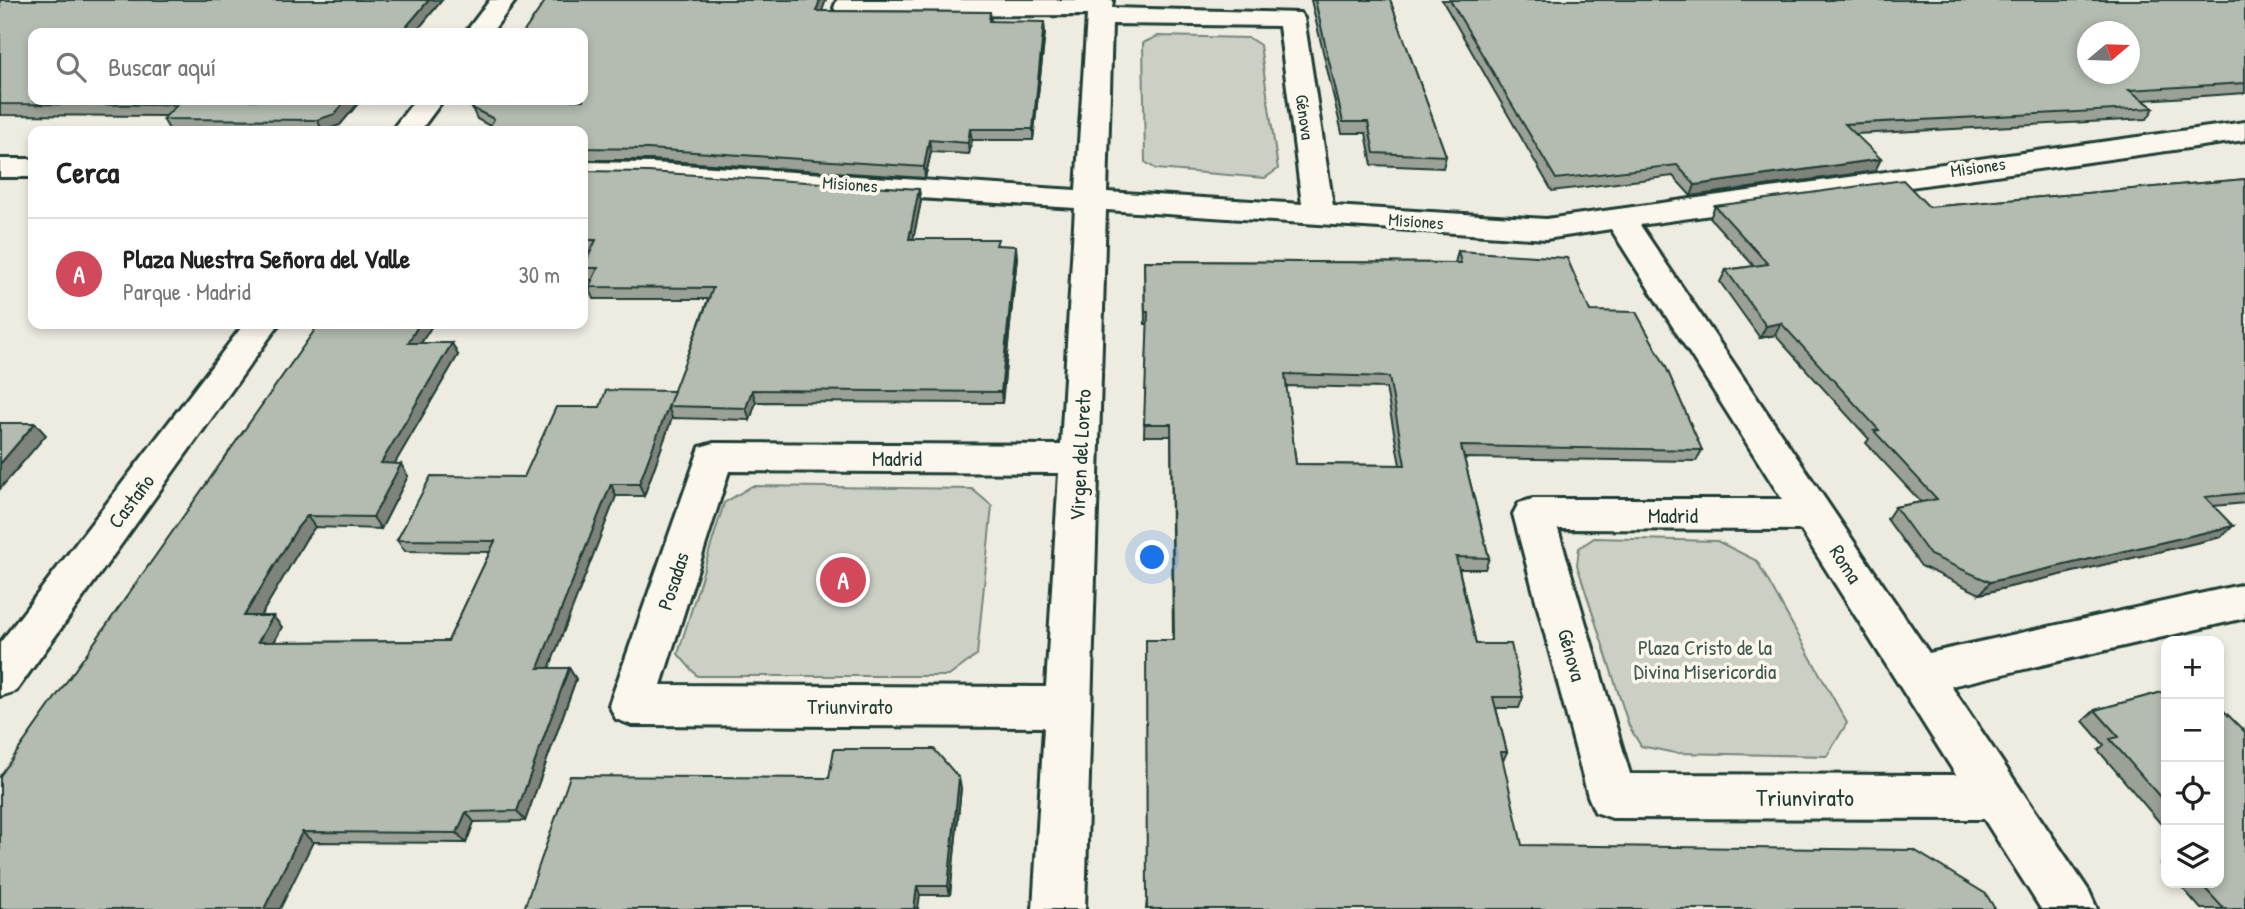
<!DOCTYPE html>
<html lang="es">
<meta charset="utf-8">
<style>
:root{--surface:#fff;--page:#f2f2f2;--text:#222;--muted:#767676;--line:#e0e0e0;--accent:#d1495b}
body{margin:0;font-family:"Patrick Hand",sans-serif;background:var(--page);color:var(--text)}
.controls{position:absolute;right:21px;bottom:21px;display:grid;overflow:hidden;border-radius:14px;box-shadow:0 4px 10px #0003}
.controls button{width:63px;height:63px;display:grid;place-items:center;padding:0;border:0;border-bottom:2px solid var(--line);background:var(--surface);color:var(--text);font:35px sans-serif}
.compass{position:absolute;left:2077px;top:21px;width:63px;height:63px;border-radius:50%;background:var(--surface);box-shadow:0 4px 10px #0003;rotate:71deg}
.you{position:absolute;left:1153px;top:558px;width:24px;height:24px;margin:-18px;border:5px solid #fff;border-radius:50%;background:#1a73e8;box-shadow:0 0 0 10px #1a73e833}
.badge{display:grid;place-items:center;width:46px;height:46px;border-radius:50%;background:var(--accent);color:#fff;font-size:23px;font-weight:700}
.pin{position:absolute;translate:-50% -50%;border:4px solid #fff;box-shadow:0 2px 7px #0006}
.list{margin:0;padding:0;list-style:none}
h2{display:flex;justify-content:space-between;align-items:center;height:91px;margin:0;padding:0 28px;font-size:30px}
h2 small{font-size:23px;font-weight:400;color:var(--muted)}
.list li{display:grid;grid-template-columns:46px 1fr auto;gap:21px;align-items:center;box-sizing:border-box;height:112px;padding:0 28px;border-top:2px solid var(--line)}
.list b{display:block;font-size:26px;white-space:nowrap}
.list p{margin:0;font-size:23px;white-space:nowrap;color:var(--muted)}
.list em{font-size:23px;font-style:normal;color:var(--muted)}
.icon{flex:none;width:38px;height:38px;fill:none;stroke:currentColor;stroke-width:2;stroke-linecap:round;stroke-linejoin:round}
.map{position:relative;flex:none;width:2245px;height:909px;overflow:hidden}
.search{position:absolute;background:var(--surface);box-shadow:0 4px 10px #0003;left:28px;top:28px;width:560px;height:77px;display:flex;align-items:center;gap:18px;box-sizing:border-box;padding:0 24px;border-radius:14px;color:var(--muted);font-size:26px}
.panel{position:absolute;background:var(--surface);box-shadow:0 4px 10px #0003;left:28px;top:126px;width:560px;height:203px;border-radius:14px}
.map>svg:first-child{display:block}
.green{fill:#cbcfc4;stroke:#75867c;stroke-width:2}
.lines{fill:none;stroke-linecap:round;stroke-linejoin:round}
.minor-casing{stroke:#1f3d34;stroke-width:6}
.minor{fill:#fbf7ec;fill-rule:evenodd}
.wall{fill:#9ba197;stroke:#1f3d34;stroke-width:2;fill-rule:evenodd}
.shaded-wall{fill:#7e837b;stroke:#1f3d34;stroke-width:2}
.building{fill:#b4bbb0;stroke:#1f3d34;stroke-width:2;fill-rule:evenodd}
.labels{text-anchor:middle;dominant-baseline:central;stroke-width:7;stroke-linejoin:round;paint-order:stroke}
.far-street-label{font-size:18px;fill:#1f3d34;stroke:#fbf7ec}
.street-label{font-size:21px;fill:#1f3d34;stroke:#fbf7ec}
.park-label{font-size:21px;fill:#415a51;stroke:#fbf7ec}
.near-street-label{font-size:24px;fill:#1f3d34;stroke:#fbf7ec}
</style>
<div class="map">
<svg width="2245" height="909" viewBox="0 0 2245 909">
<rect width="100%" height="100%" fill="#eeece1"/>
<filter id="ink" filterUnits="userSpaceOnUse"><feTurbulence type="fractalNoise" baseFrequency=".0143" numOctaves="2"/><feDisplacementMap in="SourceGraphic" scale="14" xChannelSelector="R" yChannelSelector="G"/><feConvolveMatrix kernelMatrix="1 2 1 2 8 2 1 2 1" color-interpolation-filters="sRGB"/></filter>
<g filter="url(#ink)">
<g class="green">
<path d="M1158,36L1249,38L1260,45L1278,169L1265,178L1156,169L1145,162L1143,43Z"/>
<path d="M752,486L972,489L992,506L977,655L949,676H697L678,654L724,503Z"/>
<path d="M1594,538L1717,541L1757,561L1847,723L1827,756L1675,753L1641,746L1629,726L1577,565L1579,548Z"/>
</g>
<g class="lines">
<g class="minor-casing">
<g id="minor">
<path d="M490,0H516L491,33H465Z"/>
<path d="M837,0H1113L1112,8L1300,13L1304,18L1333,206L1546,219L2245,122V140L1640,225L1929,653L2245,584V618L1951,686L2089,891L2097,909H2041L1984,819L1612,818L1595,812L1588,796L1513,514L1519,503L1533,499H1782L1611,229L1546,239L1106,210L1085,909H1033L1044,727L632,725L616,719L609,705L700,447L714,443L1061,445L1075,208L652,181L583,180V162L652,163L1076,190L1087,15L847,16L838,13L834,8ZM1112,24L1279,26L1302,204L1107,192ZM729,471L1059,473L1046,687L661,685ZM1558,529L1801,530L1956,775L1630,774Z"/>
<path d="M415,100H443L420,131H391Z"/>
<rect x="0" y="159" width="33" height="18"/>
<path d="M244,324H279L16,691L0,696V643Z"/>
</g>
</g>
<use href="#minor" class="minor"/>
</g>
<g class="wall">
<path d="M0,0H442L415,33L33,100H361L340,125L323,131H170L163,119L166,116L0,115Z"/>
<path d="M1311,0H1390L1446,156L1443,168L1372,165L1366,133H1342Z"/>
<path d="M1442,0H2245V93L2143,100L2154,108L2147,119L1856,134L1875,171L1691,196L1673,176L1552,191Z"/>
<path d="M822,11L990,12L991,21L1045,32L1033,140H972L969,154L931,152L925,178L652,160H583V131L490,126L477,119L472,108Z"/>
<path d="M583,171L921,201L913,239L998,245L1017,257L1002,403L756,402L750,420L672,418L644,496H616L549,668H569L576,679L525,821L474,822L466,843L313,842L0,909L433,324L421,343L458,355L394,464L408,476L381,529L315,527L306,539L260,616L282,627L274,642L448,641L490,552L405,551L397,540L524,477L600,407L674,391L708,299H594L589,287L593,280H588L583,268L591,252H583Z"/>
<path d="M2245,179V503L2214,506L2221,537L1980,594L1921,566L1887,519L1895,507L1921,502L1866,443L1869,439L1775,335L1760,338L1720,282L1726,270L1754,266L1710,218L1715,206L1929,207Z"/>
<path d="M1458,251L1590,311L1702,450L1696,461L1464,458L1489,558L1485,569H1459L1476,644L1523,697L1519,708H1496L1507,752L1503,761L1146,909L1173,640L1171,436H1144L1148,324H1145L1144,261L1455,263ZM1286,386L1386,388L1400,465L1296,464Z"/>
<path d="M2166,691V830L2098,750L2104,745L2083,721L2095,710Z"/>
<path d="M961,788L950,895H920L524,909Z"/>
<path d="M2166,861V870L2161,864Z"/>
<path d="M2178,883H2219L2245,909H2201Z"/>
</g>
<g class="shaded-wall">
<path d="M429,0H442L415,33H401Z"/>
<path d="M820,0H826L818,22L816,11Z"/>
<path d="M1044,22L1045,32L1033,140V129Z"/>
<path d="M346,100H361L340,125L323,131L317,120Z"/>
<path d="M970,129L972,140L969,154L968,143Z"/>
<path d="M929,140L931,152L925,178L924,167Z"/>
<path d="M1881,159L1875,171L1691,196L1695,185Z"/>
<path d="M919,189L921,201L911,250L909,239Z"/>
<path d="M1016,246L1017,257L1002,403L1001,392Z"/>
<path d="M1781,323L1775,335L1760,338L1766,326Z"/>
<path d="M419,324H433L414,354L408,343Z"/>
<path d="M452,343L458,355L388,475L381,463Z"/>
<path d="M752,390L756,402L750,420L746,408Z"/>
<path d="M668,406L672,418L644,496L639,484Z"/>
<path d="M35,423L46,435L0,489V464Z"/>
<path d="M401,464L408,476L381,529L373,517Z"/>
<path d="M611,484L616,496L545,679L538,668Z"/>
<path d="M307,516L315,527L306,539L254,627L244,616L297,528Z"/>
<path d="M2233,526L2221,537L1980,594L1990,582Z"/>
<path d="M273,616L282,627L268,653L258,642Z"/>
<path d="M569,668L576,679L525,821L517,811Z"/>
<path d="M959,778L961,788L950,895L948,886Z"/>
<path d="M466,812L474,822L466,843L457,833Z"/>
<path d="M302,832L313,842L280,909H264Z"/>
<path d="M917,886L920,895L918,909H914Z"/>
</g>
<g class="building">
<path d="M0,0H429L401,33H33V100H346L335,114L317,120L163,119L177,105L0,104Z"/>
<path d="M546,0H820L816,11L990,12L989,21L1044,22L1033,129H970L968,143L929,140L924,167L648,149L583,148V131H487L494,119L472,108L477,100H583V33H523Z"/>
<path d="M1315,0H1390L1446,156L1374,153L1368,122H1343Z"/>
<path d="M1450,0H2245V83L2129,90L2154,108L1845,124L1881,159L1695,185L1677,165L1556,179ZM2088,32H2130V74H2088Z"/>
<path d="M583,171L648,172L919,189L909,239H998L996,245L1016,246L1001,392L752,390L746,408L668,406L713,288L589,287L598,268H583L596,240H583Z"/>
<path d="M2245,179V493L2205,497L2233,526L1990,582L1930,555L1895,507L1937,499L1874,431L1879,430L1781,323L1766,326L1726,270L1768,264L1715,206L1903,180L1929,207Z"/>
<path d="M1458,251L1567,258L1590,311L1636,312L1666,367L1702,450L1461,446L1489,558L1456,557L1476,644H1511L1523,697H1493L1507,752H1501L1522,845L1914,850L1986,894L1995,909H1147L1146,640H1174L1171,424H1144L1148,312H1145L1144,261L1461,263ZM1285,374L1389,377L1405,465L1296,464Z"/>
<path d="M319,324H419L408,343H452L381,463L401,464L373,517L307,516L297,528L244,616H273L258,642L448,641L495,541L397,540L431,476L524,477L556,407H600L606,390L674,391L639,484H611L538,668H569L517,811L466,812L457,833L302,832L264,909H0V776Z"/>
<path d="M0,423H35L0,464Z"/>
<path d="M2166,691V804L2110,739L2119,737L2095,710Z"/>
<path d="M2219,706L2245,732V909H2224L2200,883H2219Z"/>
<path d="M834,749H934L959,778L948,886H917L914,909H524L570,776L829,778Z"/>
</g>
</g>
<g class="labels">
<g class="far-street-label">
<text transform="translate(1305 117) rotate(82)">Génova</text>
<text transform="translate(1978 167) rotate(-8)">Misiones</text>
<text transform="translate(850 184) rotate(4)">Misiones</text>
<text transform="translate(1416 221) rotate(4)">Misiones</text>
</g>
<g class="street-label">
<text transform="translate(1080 455) rotate(-87)">Virgen del Loreto</text>
<text x="897" y="458">Madrid</text>
<text transform="translate(131 501) rotate(-53)">Castaño</text>
<text x="1673" y="515">Madrid</text>
<text transform="translate(1846 564) rotate(57)">Roma</text>
<text transform="translate(673 581) rotate(-72)">Posadas</text>
<text transform="translate(1572 655) rotate(74)">Génova</text>
<text x="850" y="706">Triunvirato</text>
</g>
<g class="park-label">
<text x="1705" y="647">Plaza Cristo de la<tspan x="1705" dy="24">Divina Misericordia</tspan></text>
</g>
<g class="near-street-label">
<text x="1805" y="797">Triunvirato</text>
</g>
</g>
</svg>
<div class="controls">
<button>+</button>
<button>−</button>
<button><svg class="icon" aria-label="locate" viewBox="0 0 24 24"><circle cx="12" cy="12" r="6"/><path d="M12 2v4M12 18v4M2 12h4M18 12h4"/></svg></button>
<button><svg class="icon" aria-label="layers" viewBox="0 0 24 24"><path d="M12 4l9 5-9 5-9-5zM3 14l9 5 9-5"/></svg></button>
</div>
<svg class="compass" viewBox="-18 -18 36 36"><path d="M0-13l5 13h-10z" fill="#e53935"/><path d="M0 13l5-13h-10z" fill="#767676"/></svg>
<div class="you"></div>
<div class="pin badge" style="left:843px;top:580px">A</div>
<div class="search"><svg class="icon" aria-label="search" viewBox="0 0 24 24"><circle cx="10" cy="10" r="6"/><path d="M15 15l6 6"/></svg>Buscar aquí</div>
<section class="panel">
<h2>Cerca<small></small></h2>
<ul class="list">
<li><span class="badge">A</span><div><b>Plaza Nuestra Señora del Valle</b><p>Parque · Madrid</p></div><em>30 m</em></li>
</ul>
</section>
</div>
